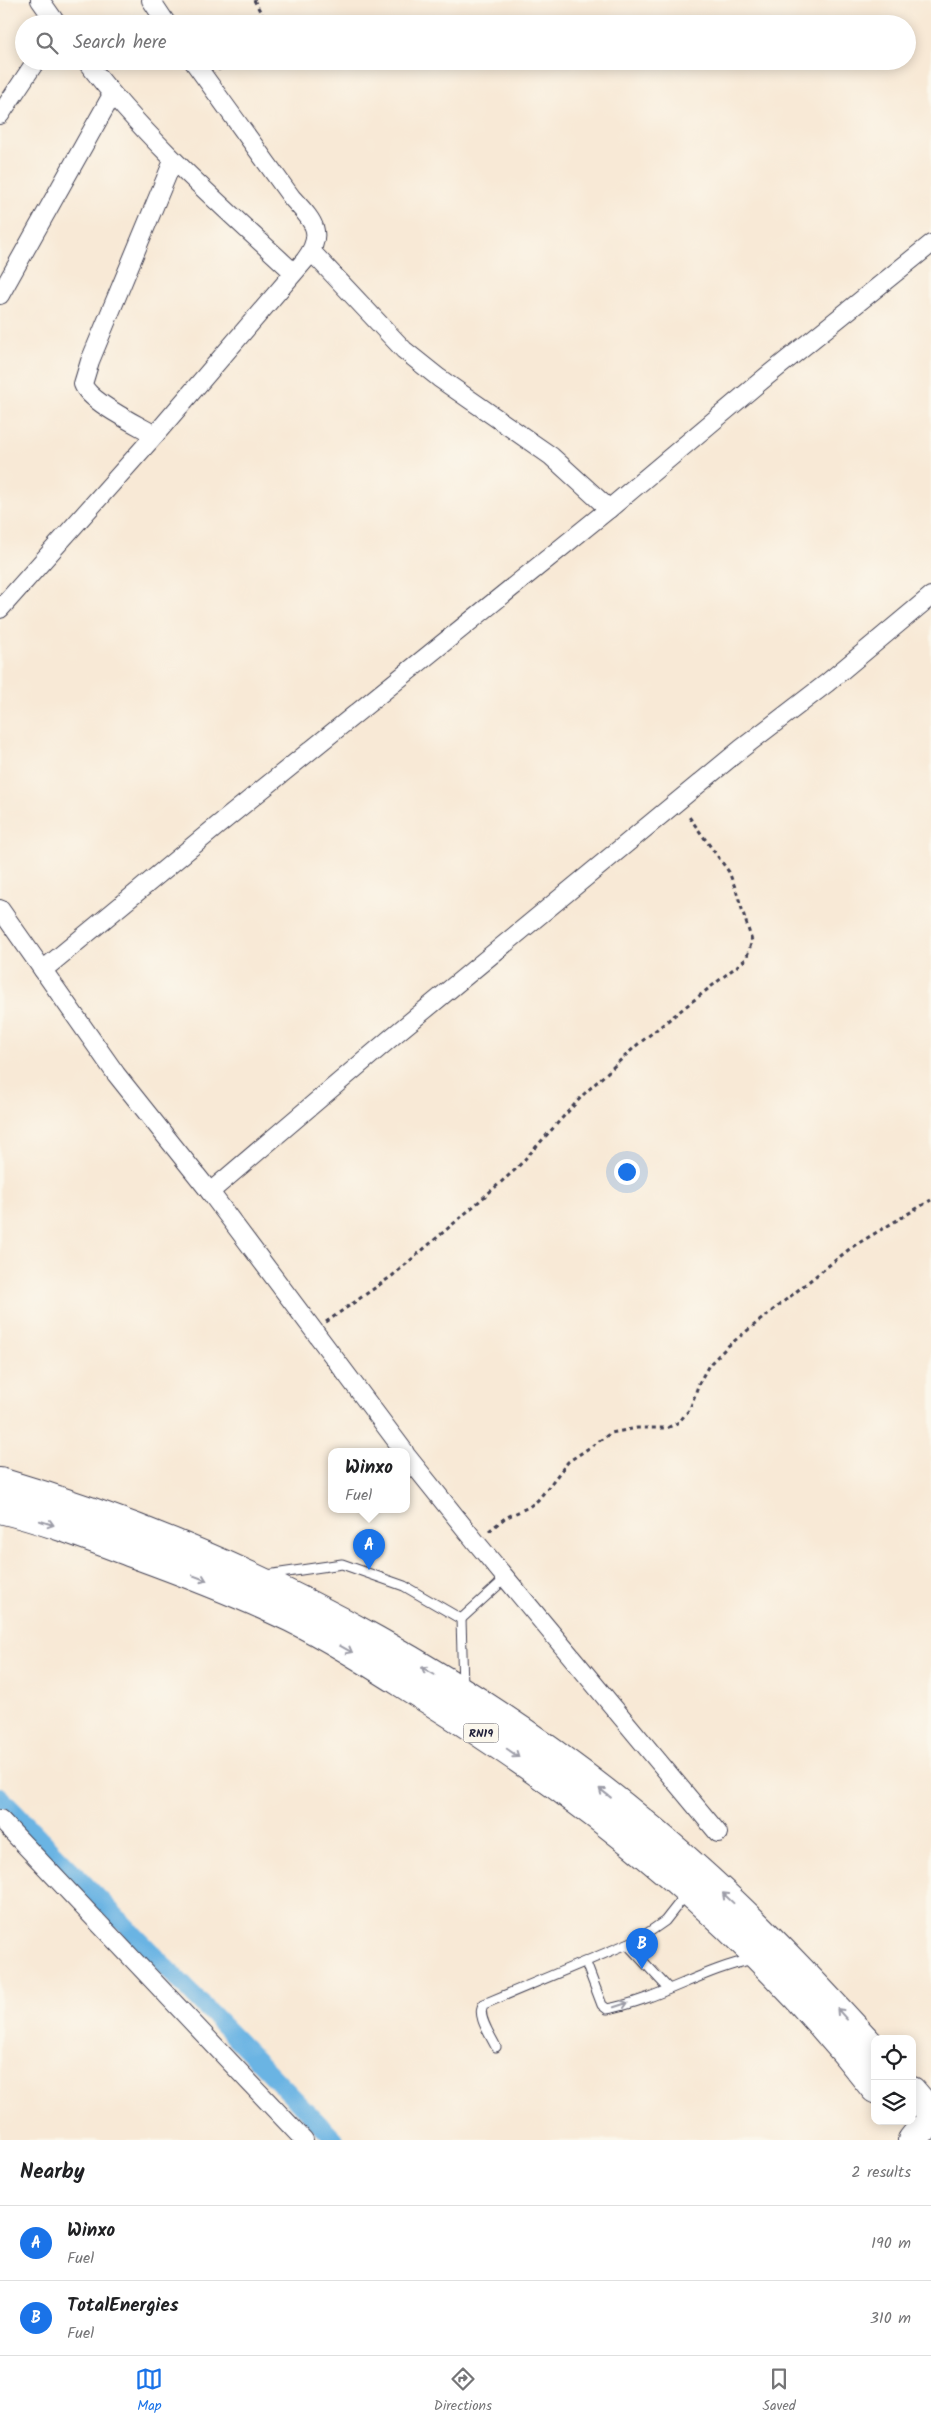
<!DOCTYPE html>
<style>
:root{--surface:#fff;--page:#f6f6f6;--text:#202124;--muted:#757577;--line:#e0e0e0;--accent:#1a73e8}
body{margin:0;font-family:Kalam,sans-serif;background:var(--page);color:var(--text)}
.controls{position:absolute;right:15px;bottom:15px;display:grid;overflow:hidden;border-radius:10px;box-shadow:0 2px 12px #0003}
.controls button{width:45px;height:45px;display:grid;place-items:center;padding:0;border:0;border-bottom:1px solid var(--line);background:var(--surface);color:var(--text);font:25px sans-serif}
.you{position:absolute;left:626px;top:1171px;width:18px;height:18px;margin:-12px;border:4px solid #fff;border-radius:50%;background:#1a73e8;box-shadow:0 0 0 8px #1a73e833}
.badge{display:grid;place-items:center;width:32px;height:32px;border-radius:50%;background:var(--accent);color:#fff;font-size:16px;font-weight:700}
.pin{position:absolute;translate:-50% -41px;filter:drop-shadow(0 1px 2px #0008)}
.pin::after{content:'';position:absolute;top:26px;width:18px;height:15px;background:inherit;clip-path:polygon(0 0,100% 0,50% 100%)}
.popup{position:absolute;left:328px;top:1448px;width:82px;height:65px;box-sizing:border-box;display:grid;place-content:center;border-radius:10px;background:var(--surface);filter:drop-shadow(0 1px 4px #0005);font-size:16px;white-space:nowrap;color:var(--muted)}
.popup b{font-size:19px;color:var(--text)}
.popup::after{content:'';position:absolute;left:50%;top:100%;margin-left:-10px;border:10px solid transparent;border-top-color:var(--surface)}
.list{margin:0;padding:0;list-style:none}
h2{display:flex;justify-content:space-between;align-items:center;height:65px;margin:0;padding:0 20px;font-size:21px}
h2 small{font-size:16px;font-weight:400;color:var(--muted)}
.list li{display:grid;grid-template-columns:32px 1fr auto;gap:15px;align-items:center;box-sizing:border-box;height:75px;padding:0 20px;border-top:1px solid var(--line)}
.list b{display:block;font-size:19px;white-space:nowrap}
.list p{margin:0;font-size:16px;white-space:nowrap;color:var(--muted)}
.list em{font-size:16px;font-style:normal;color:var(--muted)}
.icon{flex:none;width:28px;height:28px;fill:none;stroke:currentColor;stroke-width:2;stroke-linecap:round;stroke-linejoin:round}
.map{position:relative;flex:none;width:931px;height:2140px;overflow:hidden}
.search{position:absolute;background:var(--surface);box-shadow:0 2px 12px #0003;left:15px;right:15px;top:15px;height:55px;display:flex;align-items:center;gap:12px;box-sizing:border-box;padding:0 18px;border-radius:28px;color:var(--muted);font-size:19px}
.sheet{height:215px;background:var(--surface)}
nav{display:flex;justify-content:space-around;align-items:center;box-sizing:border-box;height:70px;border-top:1px solid var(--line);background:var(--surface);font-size:14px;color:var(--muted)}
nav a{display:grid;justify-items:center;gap:2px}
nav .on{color:var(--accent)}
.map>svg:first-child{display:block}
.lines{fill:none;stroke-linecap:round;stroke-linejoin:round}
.canal{stroke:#6bb4e3;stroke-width:18}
.lane-casing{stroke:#424052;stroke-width:11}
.street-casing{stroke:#424052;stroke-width:20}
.highway-casing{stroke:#424052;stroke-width:30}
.path{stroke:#424052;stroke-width:3;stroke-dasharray:4 4;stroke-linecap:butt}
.lane{stroke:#fff;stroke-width:9}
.street{stroke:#fff;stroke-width:18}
.highway{stroke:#fff;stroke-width:28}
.oneway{stroke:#9c9ca7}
.labels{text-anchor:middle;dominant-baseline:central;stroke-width:5;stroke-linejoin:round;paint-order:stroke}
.shield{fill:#fbf7ec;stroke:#636270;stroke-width:1}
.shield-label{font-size:12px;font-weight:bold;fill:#22223b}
</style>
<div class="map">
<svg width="931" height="2140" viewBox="0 0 931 2140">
<rect width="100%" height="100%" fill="#fbf7ec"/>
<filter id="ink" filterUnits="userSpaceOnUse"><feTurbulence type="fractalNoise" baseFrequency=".02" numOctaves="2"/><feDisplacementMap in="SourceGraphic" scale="10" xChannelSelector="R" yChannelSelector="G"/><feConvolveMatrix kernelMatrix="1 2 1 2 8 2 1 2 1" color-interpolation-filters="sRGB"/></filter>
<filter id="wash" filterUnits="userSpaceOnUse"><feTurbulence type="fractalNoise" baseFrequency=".0096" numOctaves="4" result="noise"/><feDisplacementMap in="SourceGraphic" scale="20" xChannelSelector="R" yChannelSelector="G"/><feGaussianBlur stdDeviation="1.12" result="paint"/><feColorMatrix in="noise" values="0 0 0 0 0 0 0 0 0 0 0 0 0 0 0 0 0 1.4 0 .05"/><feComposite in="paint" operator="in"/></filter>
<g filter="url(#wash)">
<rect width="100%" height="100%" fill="#f8e9d6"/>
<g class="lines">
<path class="canal" d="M0,1797L335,2140"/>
</g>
</g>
<g filter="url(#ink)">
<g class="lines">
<g class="lane-casing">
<g id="lane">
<path d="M267,1575L342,1564L404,1586L461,1619"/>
<path d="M461,1619L463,1687"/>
<path d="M461,1619L506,1578"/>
<path d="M628,1945L668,1988"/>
<path d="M586,1963L602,2005L607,2009C658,2000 703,1969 754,1959"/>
<path d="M496,2047C491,2036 475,2014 484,2004L639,1939L665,1921L687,1893"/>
</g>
</g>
<g class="street-casing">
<g id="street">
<path d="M40,0L57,24"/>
<path d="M151,0L167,24"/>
<path d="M86,61C146,140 221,205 293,272"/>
<path d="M0,115L36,61"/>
<path d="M0,295L112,95"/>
<path d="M155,435C138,425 89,402 83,384L90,361L173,161"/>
<path d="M609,509L767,376L931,244"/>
<path d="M0,609L155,435L305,260C326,232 312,220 292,198L193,61"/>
<path d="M0,909L116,1074L210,1192L404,1451"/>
<path d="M43,970L217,826L609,509L551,456L439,378L404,350L312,252"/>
<path d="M210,1192L392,1037L741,749L827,683L931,596"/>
<path d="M406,1455L475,1541L718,1833"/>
<path d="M0,1819L304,2140"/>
</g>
</g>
<g class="highway-casing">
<g id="highway">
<path d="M0,1482C261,1559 507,1695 708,1879C767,1933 821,1991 875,2050"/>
<path d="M0,1509C47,1520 92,1538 137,1555C189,1574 241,1594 291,1618C339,1642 384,1672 429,1700C603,1809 748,1927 875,2089"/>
<path d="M912,2091L931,2113"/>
<path d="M912,2140L920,2130L931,2124"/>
</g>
</g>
<g class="path">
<path d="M254,0L267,24"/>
<path d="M218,70L232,61"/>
<path d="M326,1322L392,1276L460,1218L516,1169L584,1094L637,1045L746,959L752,941L736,890L729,872L687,814"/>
<path d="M489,1531L505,1518L529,1507L538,1500L568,1462L611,1433L637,1428H667L679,1422L690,1409L699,1383L709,1365L728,1346L852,1247L931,1200"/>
</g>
<use href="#lane" class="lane"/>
<use href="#street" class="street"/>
<use href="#highway" class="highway"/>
</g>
<defs><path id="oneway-shaft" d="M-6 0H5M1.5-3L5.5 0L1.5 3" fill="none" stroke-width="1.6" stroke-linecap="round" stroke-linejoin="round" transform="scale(1.25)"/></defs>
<g class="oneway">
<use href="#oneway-shaft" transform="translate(47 1523) rotate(18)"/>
<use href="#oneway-shaft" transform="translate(200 1578) rotate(21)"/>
<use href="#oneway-shaft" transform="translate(346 1649) rotate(29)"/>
<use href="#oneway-shaft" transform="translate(428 1671) rotate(-150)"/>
<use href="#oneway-shaft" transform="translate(513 1753) rotate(35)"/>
<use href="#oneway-shaft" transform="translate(605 1793) rotate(-142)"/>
<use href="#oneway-shaft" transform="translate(728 1898) rotate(-137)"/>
<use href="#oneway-shaft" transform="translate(621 2005) rotate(-18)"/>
<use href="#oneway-shaft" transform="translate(842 2014) rotate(-132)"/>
</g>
</g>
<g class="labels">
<rect class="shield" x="463.5" y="1723.5" width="35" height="19" rx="4"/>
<g class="shield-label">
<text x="481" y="1733">RN19</text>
</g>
</g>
</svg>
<div class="controls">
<button><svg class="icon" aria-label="locate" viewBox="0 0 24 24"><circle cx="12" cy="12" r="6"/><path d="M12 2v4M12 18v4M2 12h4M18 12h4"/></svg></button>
<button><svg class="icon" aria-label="layers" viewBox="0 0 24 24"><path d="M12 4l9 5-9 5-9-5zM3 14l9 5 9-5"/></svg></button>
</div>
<div class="you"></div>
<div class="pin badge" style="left:369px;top:1570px">A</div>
<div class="popup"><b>Winxo</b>Fuel</div>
<div class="pin badge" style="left:642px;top:1969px">B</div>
<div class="search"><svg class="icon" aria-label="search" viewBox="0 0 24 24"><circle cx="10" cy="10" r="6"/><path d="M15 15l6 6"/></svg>Search here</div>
</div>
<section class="sheet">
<h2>Nearby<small>2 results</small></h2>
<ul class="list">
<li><span class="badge">A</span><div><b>Winxo</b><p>Fuel</p></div><em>190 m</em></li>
<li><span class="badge">B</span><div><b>TotalEnergies</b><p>Fuel</p></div><em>310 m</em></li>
</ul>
</section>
<nav>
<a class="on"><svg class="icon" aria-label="map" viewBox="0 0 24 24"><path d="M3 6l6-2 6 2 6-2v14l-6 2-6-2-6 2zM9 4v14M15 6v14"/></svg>Map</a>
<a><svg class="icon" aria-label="directions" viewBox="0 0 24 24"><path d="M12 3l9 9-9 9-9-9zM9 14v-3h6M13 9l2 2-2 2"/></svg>Directions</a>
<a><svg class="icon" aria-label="saved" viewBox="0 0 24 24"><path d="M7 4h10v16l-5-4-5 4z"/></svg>Saved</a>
</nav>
